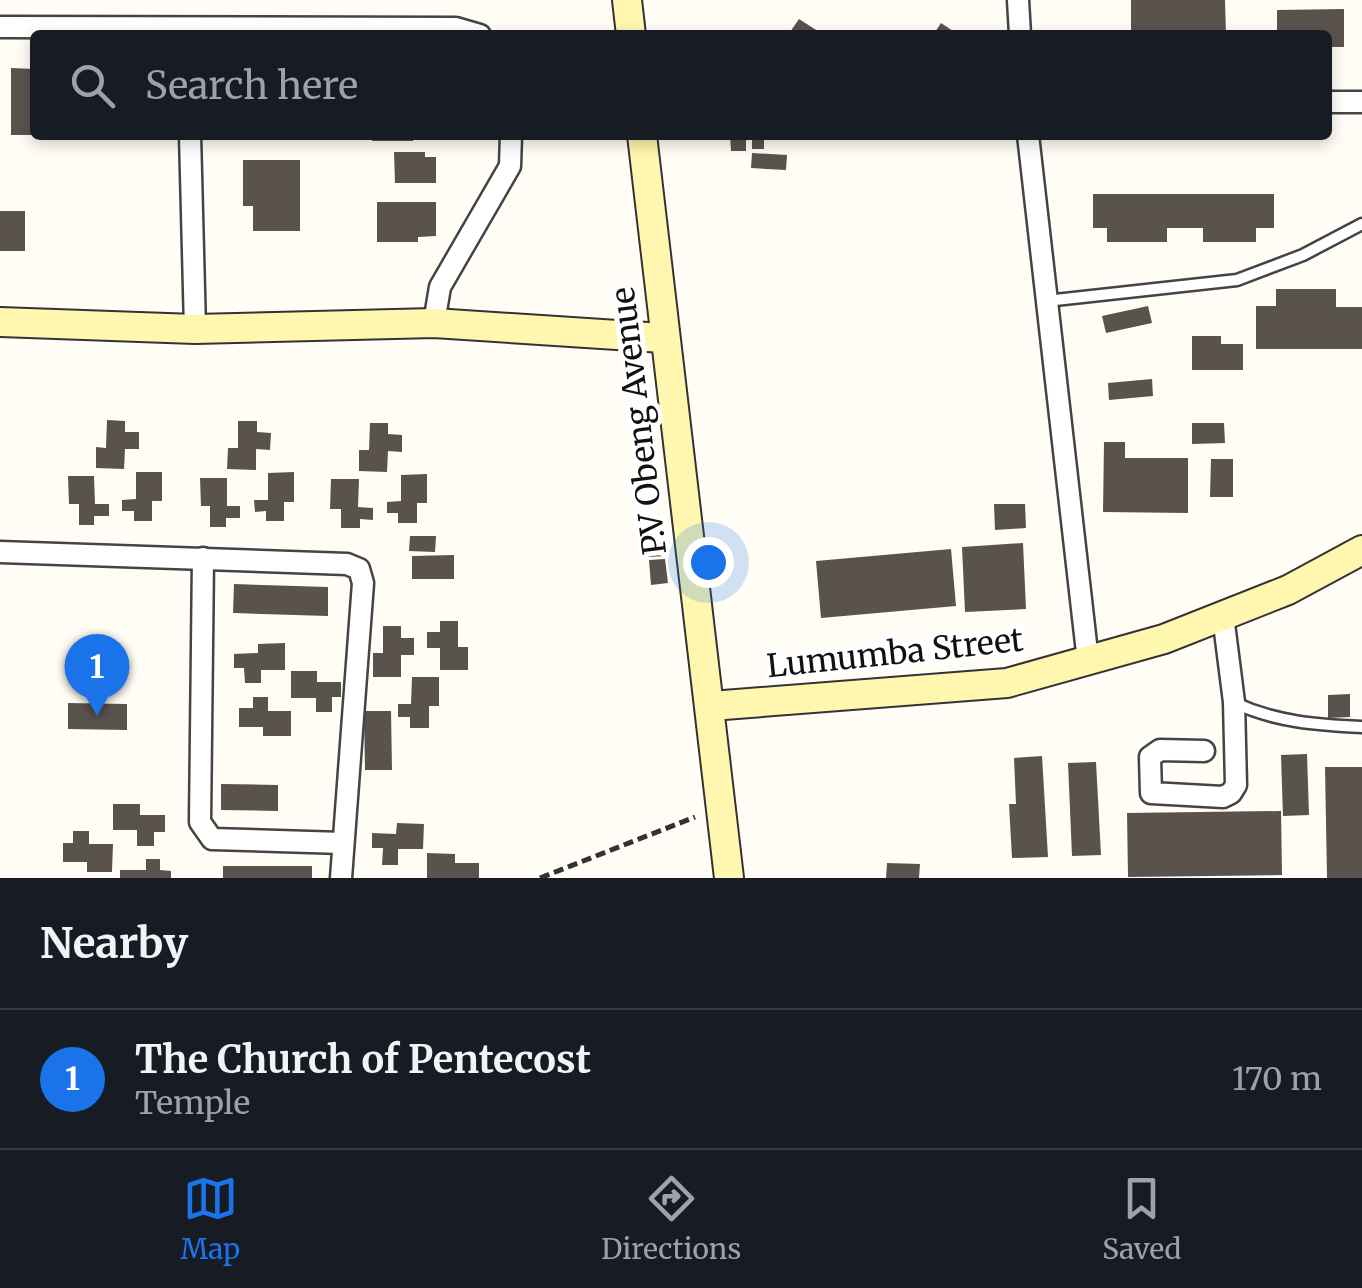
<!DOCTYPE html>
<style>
:root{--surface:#171b24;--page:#20242c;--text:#f1f3f6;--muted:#9ea1a6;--line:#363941;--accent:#1a73e8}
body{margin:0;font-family:Merriweather,serif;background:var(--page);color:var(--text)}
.you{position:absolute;left:708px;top:562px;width:35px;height:35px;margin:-25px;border:8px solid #fff;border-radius:50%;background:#1a73e8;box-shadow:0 0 0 15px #1a73e833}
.badge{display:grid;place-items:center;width:65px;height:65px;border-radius:50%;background:var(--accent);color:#fff;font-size:32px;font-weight:700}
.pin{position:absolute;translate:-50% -82px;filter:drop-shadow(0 2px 5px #0008)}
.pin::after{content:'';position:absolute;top:52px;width:35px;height:30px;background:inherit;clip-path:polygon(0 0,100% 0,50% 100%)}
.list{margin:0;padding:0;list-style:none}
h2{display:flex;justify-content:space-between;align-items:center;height:130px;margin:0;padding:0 40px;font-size:42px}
h2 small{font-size:32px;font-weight:400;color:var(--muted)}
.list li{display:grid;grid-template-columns:65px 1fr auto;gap:30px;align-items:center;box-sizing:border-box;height:140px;padding:0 40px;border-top:2px solid var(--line)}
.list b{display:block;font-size:38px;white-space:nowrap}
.list p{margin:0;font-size:32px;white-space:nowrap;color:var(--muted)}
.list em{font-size:32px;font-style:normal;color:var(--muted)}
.icon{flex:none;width:55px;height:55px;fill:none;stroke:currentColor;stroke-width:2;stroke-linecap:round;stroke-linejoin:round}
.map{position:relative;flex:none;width:1362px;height:878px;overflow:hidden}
.search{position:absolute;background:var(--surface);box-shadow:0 5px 15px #0003;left:30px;right:30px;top:30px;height:110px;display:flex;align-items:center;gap:25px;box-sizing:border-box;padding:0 35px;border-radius:10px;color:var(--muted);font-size:38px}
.sheet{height:270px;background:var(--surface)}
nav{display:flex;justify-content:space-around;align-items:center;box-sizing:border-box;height:140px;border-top:2px solid var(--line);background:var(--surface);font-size:28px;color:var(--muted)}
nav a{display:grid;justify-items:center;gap:5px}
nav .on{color:var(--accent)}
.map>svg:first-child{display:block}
.building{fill:#5a524d}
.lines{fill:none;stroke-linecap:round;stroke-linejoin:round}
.lane-casing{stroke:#444;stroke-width:15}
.street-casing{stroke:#444;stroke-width:25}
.secondary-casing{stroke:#333;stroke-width:32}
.path{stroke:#333;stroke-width:5;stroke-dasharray:10 5;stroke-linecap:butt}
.lane{stroke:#fff;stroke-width:10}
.street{stroke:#fff;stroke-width:20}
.secondary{stroke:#fff6b0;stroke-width:28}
.labels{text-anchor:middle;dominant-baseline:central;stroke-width:10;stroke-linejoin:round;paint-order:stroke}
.street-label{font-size:32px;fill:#111;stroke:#fff}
</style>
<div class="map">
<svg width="1362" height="878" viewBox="0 0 1362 878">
<rect width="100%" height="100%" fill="#fffdf5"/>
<g class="building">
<path d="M1131,0H1225L1226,35H1131Z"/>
<path d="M1344,9V47H1327V35H1277V10Z"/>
<path d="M799,19L824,35H788Z"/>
<path d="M941,23L959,35H933Z"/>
<path d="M11,68L35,69V135H11Z"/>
<rect x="372" y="135" width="41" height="6"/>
<path d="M730,135H746V151H731Z"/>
<rect x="752" y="135" width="12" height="14"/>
<path d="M394,152H425V157H436V183H395Z"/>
<path d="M752,153L787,155L786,170L751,168Z"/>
<path d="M243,160H300V231H253V206H243Z"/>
<path d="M1093,194H1274V228H1256V242H1203V228H1167V242H1107V228H1093Z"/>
<path d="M377,202H436V236L418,237V242H377Z"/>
<rect x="0" y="211" width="25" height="40"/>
<path d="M1276,289H1336V307H1362V349H1256V306H1276Z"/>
<path d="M1148,306L1152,323L1106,333L1102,316Z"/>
<path d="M1192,336H1221V344H1243V370H1192Z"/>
<path d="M1152,379L1153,396L1109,400L1108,383Z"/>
<path d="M107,420L125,421V432H139V449H125L124,469L96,468V447L106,448Z"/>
<path d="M238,421H257V432L271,433L270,450L256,449V470L227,469L228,448H238Z"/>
<path d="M370,423H388V434L402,435V452L388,451L387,472L359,471V450H369Z"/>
<path d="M1192,423H1224L1225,443L1192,444Z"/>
<path d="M1104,442H1125V458H1188V513L1103,512Z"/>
<path d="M1211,459H1233V497H1210Z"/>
<path d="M136,472H162V501H152V521H134V511H122V500L136,499Z"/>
<path d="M294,472V502H284V521H266V511L255,512L254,500H268V473Z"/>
<path d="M427,474V503H417V523H398V513H387V502L401,501V475Z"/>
<path d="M68,476H94L95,504H109V516H94V525H79V504H69Z"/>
<path d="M200,478H227V506H240V518H226V527H210V506H201Z"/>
<path d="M331,479H359L358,507L373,508V520L360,519V528H341V509H330Z"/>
<path d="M994,504H1025L1026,528L995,530Z"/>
<path d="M410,536H436L435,552L409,551Z"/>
<path d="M647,541H665L666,556L648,557Z"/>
<path d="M1023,543L1026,609L965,612L962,547Z"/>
<path d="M951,549L956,606L821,618L816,561Z"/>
<path d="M454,555V579H412V556Z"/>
<path d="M665,559L668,583L651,585L649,560Z"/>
<path d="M234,584L328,587V616L233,613Z"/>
<path d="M440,621H458V647H468V670H440V648H427V632H440Z"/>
<path d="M383,626H401V638H414V655H401V677H373V653H383Z"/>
<path d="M285,643V670H261V683H245L244,668H234V654L258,653V644Z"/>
<path d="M291,671H317V682H341V697H332V712H316V698H291Z"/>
<path d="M412,677H439V706H429V728H410V717H398V704H411Z"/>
<path d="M1350,694V717L1328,718V695Z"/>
<path d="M253,697H268V711H291V736H263V727H239V708H253Z"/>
<path d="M68,703L127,704V730L68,729Z"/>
<path d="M364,711H391L392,770H365Z"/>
<path d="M1307,754L1309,815L1283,816L1281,755Z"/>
<path d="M1042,756L1048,857L1012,858L1009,804H1016L1014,758Z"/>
<path d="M1096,762L1101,855L1072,856L1068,763Z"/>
<path d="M1325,767H1362V878H1327Z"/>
<path d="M221,784L278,785V811L221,810Z"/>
<path d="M113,804H140V815H165V832H154V846H137V830H113Z"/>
<path d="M1281,811L1282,875L1128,877L1127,813Z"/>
<path d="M397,823L424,824L423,849H398V865H382L383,848H372V833L396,834Z"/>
<path d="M73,831H89V844H113L112,872H87V862H63V843H73Z"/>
<path d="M427,853L455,854V863H479V878H427Z"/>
<path d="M146,859H160V870L171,871V878H120V870H146Z"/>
<path d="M887,863L920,864L919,878H886Z"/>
<rect x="223" y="866" width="89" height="12"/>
</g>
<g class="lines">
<g class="lane-casing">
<g id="lane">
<path d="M1046,301L1237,280L1303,255L1362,224"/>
<path d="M1235,703C1276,722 1317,725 1362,727"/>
</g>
</g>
<g class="street-casing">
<g id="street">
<path d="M1018,0L1020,35"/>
<path d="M0,27L456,28L480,35"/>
<path d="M1327,102H1362"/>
<path d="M190,135L195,329"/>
<path d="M1028,135L1088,661"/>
<path d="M434,323L440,287L510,166L511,135"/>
<path d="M0,552L347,564L359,569L363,583L341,878"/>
<path d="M203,558L200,822L212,839L342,843"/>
<path d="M1204,751L1160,750L1150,757L1151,793L1223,797L1231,793L1236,785L1234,702L1223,616"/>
</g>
</g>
<g class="secondary-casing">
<g id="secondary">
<path d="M627,0L631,35"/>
<path d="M642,135L729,878"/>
<path d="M0,322L195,329L434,323L663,338"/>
<path d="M711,706L1007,683L1164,639L1288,590L1362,550"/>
</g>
</g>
<path class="path" d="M540,878L695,817"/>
<use href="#lane" class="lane"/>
<use href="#street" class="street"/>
<use href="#secondary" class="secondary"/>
</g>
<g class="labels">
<g class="street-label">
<text transform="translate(639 421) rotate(-97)">P.V Obeng Avenue</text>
<text transform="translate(895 653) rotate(-6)">Lumumba Street</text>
</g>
</g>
</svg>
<div class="you"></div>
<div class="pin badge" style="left:97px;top:716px">1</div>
<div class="search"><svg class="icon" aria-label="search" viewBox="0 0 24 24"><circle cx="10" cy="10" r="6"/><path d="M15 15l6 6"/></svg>Search here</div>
</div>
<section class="sheet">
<h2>Nearby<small></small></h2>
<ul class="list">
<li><span class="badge">1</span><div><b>The Church of Pentecost</b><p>Temple</p></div><em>170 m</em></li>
</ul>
</section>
<nav>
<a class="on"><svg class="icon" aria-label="map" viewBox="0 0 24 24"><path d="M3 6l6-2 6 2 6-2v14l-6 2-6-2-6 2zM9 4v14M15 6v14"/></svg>Map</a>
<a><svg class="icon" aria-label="directions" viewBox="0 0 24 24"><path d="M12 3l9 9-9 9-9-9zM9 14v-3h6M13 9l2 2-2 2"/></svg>Directions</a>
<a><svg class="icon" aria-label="saved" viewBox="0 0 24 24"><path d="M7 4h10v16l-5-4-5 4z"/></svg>Saved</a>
</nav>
